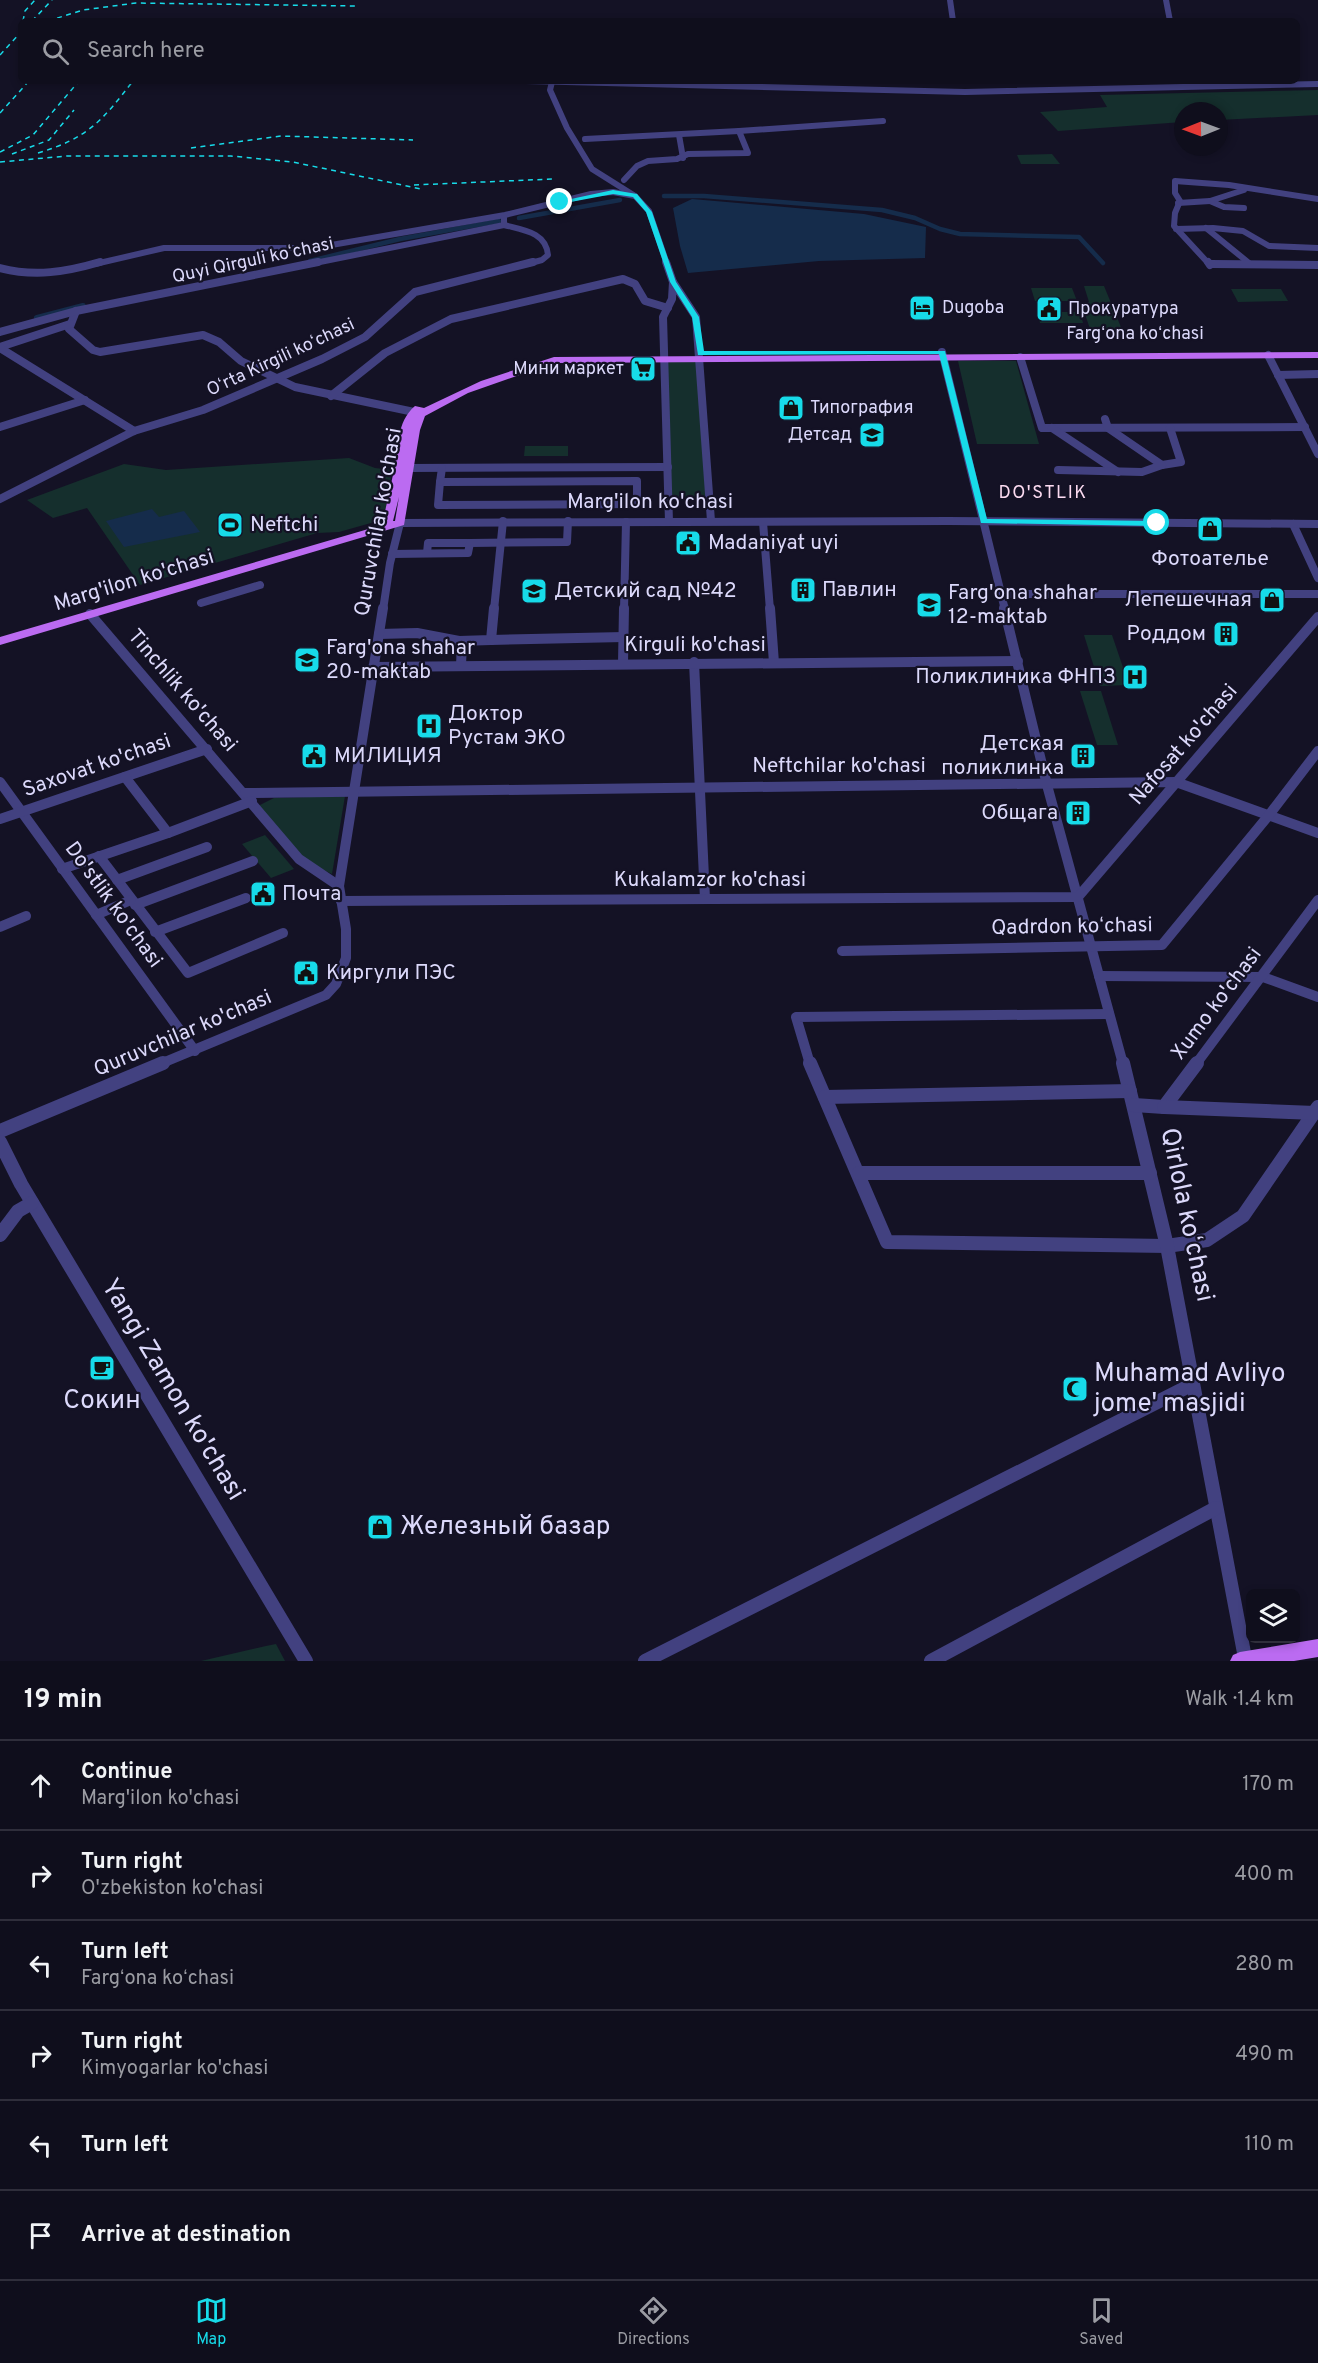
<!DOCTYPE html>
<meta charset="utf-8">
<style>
:root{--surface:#0f0e1c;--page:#181725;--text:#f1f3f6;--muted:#9b9ca3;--line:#2f2e3b;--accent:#17dbe9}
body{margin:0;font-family:Overpass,sans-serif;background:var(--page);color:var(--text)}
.controls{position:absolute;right:18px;bottom:18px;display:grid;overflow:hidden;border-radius:9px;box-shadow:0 3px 9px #0003}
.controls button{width:54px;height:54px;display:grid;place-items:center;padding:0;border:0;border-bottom:2px solid var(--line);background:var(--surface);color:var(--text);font:30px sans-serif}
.compass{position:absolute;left:1174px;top:102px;width:54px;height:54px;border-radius:50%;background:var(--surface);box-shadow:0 3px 9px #0003;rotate:269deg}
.stop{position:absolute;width:18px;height:18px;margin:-14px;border:4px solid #17dbe9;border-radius:50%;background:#fff}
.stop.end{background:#17dbe9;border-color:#fff;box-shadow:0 2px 6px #0008}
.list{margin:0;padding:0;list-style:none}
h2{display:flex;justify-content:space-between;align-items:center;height:78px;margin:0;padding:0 24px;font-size:26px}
h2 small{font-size:20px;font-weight:400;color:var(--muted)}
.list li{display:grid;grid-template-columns:39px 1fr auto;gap:18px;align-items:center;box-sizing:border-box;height:90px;padding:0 24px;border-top:2px solid var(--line)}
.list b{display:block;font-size:22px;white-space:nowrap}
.list p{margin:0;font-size:20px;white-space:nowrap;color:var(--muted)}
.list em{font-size:20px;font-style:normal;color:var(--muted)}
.icon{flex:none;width:33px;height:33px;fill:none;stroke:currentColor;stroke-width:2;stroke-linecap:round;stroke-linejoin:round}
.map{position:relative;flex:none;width:1318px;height:1661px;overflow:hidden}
.search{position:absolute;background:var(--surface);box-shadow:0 3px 9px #0003;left:18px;right:18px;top:18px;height:66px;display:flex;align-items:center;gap:15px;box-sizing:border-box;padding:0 21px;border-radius:9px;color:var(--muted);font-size:22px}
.sheet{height:618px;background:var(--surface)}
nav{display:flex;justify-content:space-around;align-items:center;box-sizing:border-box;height:84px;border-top:2px solid var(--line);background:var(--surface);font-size:16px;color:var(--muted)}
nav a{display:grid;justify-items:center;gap:3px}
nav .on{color:var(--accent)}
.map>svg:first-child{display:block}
.green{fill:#152f2d}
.water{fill:#152c4b}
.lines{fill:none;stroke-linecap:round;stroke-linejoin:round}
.canal-far1{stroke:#152c4b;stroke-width:4.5}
.canal{stroke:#152c4b;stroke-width:6}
.minor-far3{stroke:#424180;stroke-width:6}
.minor-far2{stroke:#424180;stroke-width:8}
.minor-far1{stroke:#424180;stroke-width:10}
.minor{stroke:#424180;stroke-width:14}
.major{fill:#bb6bf1;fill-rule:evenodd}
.rail{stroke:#17dbe9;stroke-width:1.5;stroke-dasharray:5 4.5;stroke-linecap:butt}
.route{fill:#17dbe9}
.labels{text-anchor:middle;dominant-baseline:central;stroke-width:4.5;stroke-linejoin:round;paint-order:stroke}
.far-street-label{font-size:18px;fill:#dcd9fb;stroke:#141225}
.far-poi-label{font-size:18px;fill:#dcd9fb;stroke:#141225;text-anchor:start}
.far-neighbourhood-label{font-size:18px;letter-spacing:1.5px;fill:#fcdbf1;stroke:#141225}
.street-label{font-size:21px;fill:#dcd9fb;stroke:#141225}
.poi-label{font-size:21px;fill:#dcd9fb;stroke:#141225;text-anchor:start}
.near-street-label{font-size:26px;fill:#dcd9fb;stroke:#141225}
.near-poi-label{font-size:26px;fill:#dcd9fb;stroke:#141225;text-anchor:start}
</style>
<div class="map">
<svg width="1318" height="1661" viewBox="0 0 1318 1661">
<rect width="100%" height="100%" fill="#141225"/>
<g class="green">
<path d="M1318,90V115L1219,120V111H1183V122L1058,131L1040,112L1107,107L1100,95Z"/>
<path d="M1052,154L1060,164H1021L1017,155Z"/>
<path d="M1084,286H1104L1123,332H1091L1081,302H1089Z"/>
<path d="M1031,288H1072L1077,301H1035Z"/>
<path d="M1231,289H1281L1288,301L1238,302Z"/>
<path d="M1037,312H1080L1083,323H1040Z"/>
<path d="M958,361H1016L1039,444H977Z"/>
<path d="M665,362H701L710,501H669Z"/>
<path d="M525,446H568V456H524Z"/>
<path d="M349,458L375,468L392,470L386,508L379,516L378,521L339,532L317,533L140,585L87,508L53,518L27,500L124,464L166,470Z"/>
<path d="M1084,635H1112L1129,685L1100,686Z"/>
<path d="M1080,691H1101L1118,745H1097Z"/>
<path d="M345,796L332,874L300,859L256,807L274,798Z"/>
<path d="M265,835L294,869L271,878L242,844Z"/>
<path d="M276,1644L285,1661H201L266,1646Z"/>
</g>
<g class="water">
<path d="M692,199L864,214L926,227L925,258L819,261L688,273L680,246L673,208Z"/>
<path d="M152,509L159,517L184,511L200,532L124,547L106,521Z"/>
</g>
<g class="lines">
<g class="canal-far1">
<path d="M664,196H704L882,210L915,218L940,229L960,234L1079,237L1103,263"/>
<path d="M519,218L620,200"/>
<path d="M310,261L400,239L499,221"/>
</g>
<path class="canal" d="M37,318L83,306"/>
<g class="minor-far3">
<path d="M950,0L953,21"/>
<path d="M1166,0L1170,21"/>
<path d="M526,81L965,92L1318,84"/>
<path d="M552,82L550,90L567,128L592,169L635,196L649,211L667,264"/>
<path d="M679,135L683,158"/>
<path d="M585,139L739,131"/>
<path d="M624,180L637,166L648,161L677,159L688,154L748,153L739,131L883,121"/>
<path d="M1210,201L1224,207L1244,208"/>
<path d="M1178,203L1210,201L1244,190"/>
<path d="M504,225C523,230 546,232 548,255L542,260L527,264"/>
<path d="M1206,228L1249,263"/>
<path d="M1176,229L1213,228L1243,231L1269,246L1318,248"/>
<path d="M95,264L164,248H314L505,215L591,194L613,192L635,196"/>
<path d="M310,264L504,225V218"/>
<path d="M1209,264L1174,226L1175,213L1180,201L1175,193V181L1229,185L1318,199"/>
<path d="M1215,264H1277"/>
</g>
<g class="minor-far2">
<path d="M666,262L673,282"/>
<path d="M1208,262L1210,265"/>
<path d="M1211,264L1318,265"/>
<path d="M0,268C35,277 66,272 100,262"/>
<path d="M76,311L69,329L93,350L100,352L203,335L219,342L241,361L295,387L414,412"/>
<path d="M0,332L76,311L318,262"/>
<path d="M0,347L70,324"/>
<path d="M0,348L134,431"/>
<path d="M942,352L1005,610"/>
<path d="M1268,355L1318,454"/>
<path d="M1020,357L1042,428L1305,427"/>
<path d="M1278,375L1318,374"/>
<path d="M331,396L385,353L451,319L623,279L635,284L645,301L668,308"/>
<path d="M0,427L85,400"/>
<path d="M1052,428L1118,472"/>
<path d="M1162,465L1181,462L1170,428"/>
<path d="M409,468L668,467"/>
<path d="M1058,470L1142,472L1162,465L1108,428L1105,419"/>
<path d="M637,481V504L438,505L440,482Z"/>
<path d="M440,482L442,468"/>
<path d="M0,499L134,431L203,410L322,359L365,337L415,292L533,262"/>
<path d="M669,522L663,317L672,299L673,282L696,317L711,521"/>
<path d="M763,522L770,610"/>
<path d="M1293,524L1318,578"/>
<path d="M427,553L428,543H470"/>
<path d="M392,554L468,553L470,543L567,542L568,521"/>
<path d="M1002,594H1318"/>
<path d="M201,603L260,585"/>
<path d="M383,610L390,563L400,523L948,521L1318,524"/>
<path d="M494,610L503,521"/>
<path d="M624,610L626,522"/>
</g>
<g class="minor-far1">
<path d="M770,608L774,663"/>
<path d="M1004,608L1047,785L1123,1064"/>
<path d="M90,614L299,859L339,886"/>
<path d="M379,634L417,633L459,641L491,640L494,608"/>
<path d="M491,640L624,637"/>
<path d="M694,662L705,899"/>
<path d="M623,663L624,608"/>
<path d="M461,666L462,641"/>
<path d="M373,667L1018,661"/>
<path d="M0,782L195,1051"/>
<path d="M245,793L1176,782L1318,833"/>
<path d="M0,819L207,749"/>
<path d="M168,833L252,801"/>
<path d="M99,856L188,973L283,933"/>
<path d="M62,869L168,833L125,777"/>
<path d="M117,880L207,847"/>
<path d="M341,901L1078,897L1318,617"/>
<path d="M135,905L253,861"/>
<path d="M96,915L131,900"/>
<path d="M0,927L26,916"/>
<path d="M155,932L246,898"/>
<path d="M842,951L1162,945L1269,815L1318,751"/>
<path d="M1099,976L1263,977L1318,997"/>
<path d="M160,1064L326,995L336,984L346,958V929L339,886L383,608"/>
<path d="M810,1064L796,1017L1109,1014"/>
<path d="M1196,1064L1318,900"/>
</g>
<g class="minor">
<path d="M810,1063L887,1242L1167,1246L1207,1240L1243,1216L1318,1107"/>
<path d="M1123,1063L1167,1246L1245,1658"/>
<path d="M825,1097L1130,1091"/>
<path d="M1134,1105L1164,1107L1197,1063"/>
<path d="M1164,1107L1315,1113"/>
<path d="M0,1131L163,1063"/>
<path d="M0,1142L21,1184L306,1661"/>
<path d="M859,1173H1150"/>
<path d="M0,1235L18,1211L32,1203"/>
<path d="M645,1661L1193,1384"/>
<path d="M931,1661L1216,1508"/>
</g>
<g class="major">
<path d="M1318,352V358L554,363L468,393L425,416L420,430L404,525L0,645V637L382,525C386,507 390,489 394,470C399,447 396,422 415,406L424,408L481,381L554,357ZM399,497L395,521H393Z"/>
<path d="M1318,1639V1657L1294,1661H1230L1233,1655L1240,1652Z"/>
</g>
<g class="rail">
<path d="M23,21L25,11L35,0"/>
<path d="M32,21L52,0"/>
<path d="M48,21L83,10L136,3L356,6"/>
<path d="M0,55L21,32"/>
<path d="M0,113L29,81"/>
<path d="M191,148L281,136L413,140"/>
<path d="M0,152L33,135L79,81"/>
<path d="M38,153C88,138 102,121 133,81"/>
<path d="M12,154L49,140L74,110"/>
<path d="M0,162L67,156H231L293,162L421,189"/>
<path d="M414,185L552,179"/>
</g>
</g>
<path class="route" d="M613,190L637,194L652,212L676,282L699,317L704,351H945L987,519L1157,521L1161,523L1157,526L981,523L939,354L698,355L692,317L670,282L646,212L633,197L613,194L560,204L557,202Z"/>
<defs>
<g id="hotel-square" transform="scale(1.35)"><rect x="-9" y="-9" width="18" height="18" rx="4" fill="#17dbe9" stroke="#141225"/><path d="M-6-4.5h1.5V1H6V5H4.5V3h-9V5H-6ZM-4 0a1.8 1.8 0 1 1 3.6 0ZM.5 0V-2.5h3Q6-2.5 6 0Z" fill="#111"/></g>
<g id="civic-square" transform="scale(1.35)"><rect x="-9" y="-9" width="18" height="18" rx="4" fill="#17dbe9" stroke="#141225"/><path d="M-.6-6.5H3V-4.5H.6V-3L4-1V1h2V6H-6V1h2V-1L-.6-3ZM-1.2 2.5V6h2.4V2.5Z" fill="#111"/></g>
<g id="supermarket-square" transform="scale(1.35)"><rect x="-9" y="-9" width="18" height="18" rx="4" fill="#17dbe9" stroke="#141225"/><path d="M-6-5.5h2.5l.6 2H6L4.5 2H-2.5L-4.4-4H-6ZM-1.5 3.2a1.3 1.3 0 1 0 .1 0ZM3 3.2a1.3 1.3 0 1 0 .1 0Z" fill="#111"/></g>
<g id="shop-square" transform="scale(1.35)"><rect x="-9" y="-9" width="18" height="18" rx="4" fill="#17dbe9" stroke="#141225"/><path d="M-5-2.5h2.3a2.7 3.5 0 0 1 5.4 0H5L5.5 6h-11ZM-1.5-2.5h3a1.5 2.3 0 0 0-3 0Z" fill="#111"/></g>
<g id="school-square" transform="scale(1.35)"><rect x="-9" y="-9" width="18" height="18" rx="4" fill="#17dbe9" stroke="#141225"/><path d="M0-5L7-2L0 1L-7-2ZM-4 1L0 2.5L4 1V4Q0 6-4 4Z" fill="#111"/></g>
<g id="stadium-square" transform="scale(1.35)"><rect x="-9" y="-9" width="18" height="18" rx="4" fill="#17dbe9" stroke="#141225"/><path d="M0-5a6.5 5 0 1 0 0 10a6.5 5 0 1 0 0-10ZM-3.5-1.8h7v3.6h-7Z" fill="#111"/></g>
<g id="building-square" transform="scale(1.35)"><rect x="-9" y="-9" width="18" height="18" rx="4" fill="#17dbe9" stroke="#141225"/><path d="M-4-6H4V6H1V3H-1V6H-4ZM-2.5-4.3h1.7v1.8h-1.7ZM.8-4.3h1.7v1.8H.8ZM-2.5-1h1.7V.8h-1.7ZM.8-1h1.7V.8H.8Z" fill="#111"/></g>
<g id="hospital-square" transform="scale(1.35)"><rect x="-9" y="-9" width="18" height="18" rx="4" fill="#17dbe9" stroke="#141225"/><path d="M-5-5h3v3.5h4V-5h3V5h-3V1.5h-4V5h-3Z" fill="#111"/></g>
<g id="cafe-square" transform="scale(1.35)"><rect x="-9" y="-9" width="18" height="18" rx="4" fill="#17dbe9" stroke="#141225"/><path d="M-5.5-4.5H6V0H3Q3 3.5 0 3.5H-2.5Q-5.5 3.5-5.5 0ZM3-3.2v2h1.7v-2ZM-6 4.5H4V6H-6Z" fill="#111"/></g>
<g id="mosque-square" transform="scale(1.35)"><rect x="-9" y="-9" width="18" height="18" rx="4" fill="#17dbe9" stroke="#141225"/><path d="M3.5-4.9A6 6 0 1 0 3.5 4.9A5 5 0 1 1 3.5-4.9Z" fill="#111"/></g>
</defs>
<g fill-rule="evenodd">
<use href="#hotel-square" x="922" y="308"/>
<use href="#civic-square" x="1049" y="309"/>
<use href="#supermarket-square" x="643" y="369"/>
<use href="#shop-square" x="791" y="408"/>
<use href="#school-square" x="872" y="435"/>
<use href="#stadium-square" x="230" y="525"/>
<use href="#shop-square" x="1210" y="529"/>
<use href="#civic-square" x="688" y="543"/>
<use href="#building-square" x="803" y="590"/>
<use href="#school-square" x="534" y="591"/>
<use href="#shop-square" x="1272" y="600"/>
<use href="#school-square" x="929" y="605"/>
<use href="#building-square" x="1226" y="634"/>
<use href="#school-square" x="307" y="660"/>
<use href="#hospital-square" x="1135" y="677"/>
<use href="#hospital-square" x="429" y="726"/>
<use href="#civic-square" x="314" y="756"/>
<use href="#building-square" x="1083" y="756"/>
<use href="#building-square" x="1078" y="813"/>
<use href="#civic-square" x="263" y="894"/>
<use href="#civic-square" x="306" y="973"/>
<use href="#cafe-square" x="102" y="1368"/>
<use href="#mosque-square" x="1075" y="1389"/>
<use href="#shop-square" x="380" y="1527"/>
</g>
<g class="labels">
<g class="far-street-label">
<text transform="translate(253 261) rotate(-12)">Quyi Qirguli koʻchasi</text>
<text x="1135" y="334">Fargʻona koʻchasi</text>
<text transform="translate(281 358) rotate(-25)">Oʻrta Kirgili koʻchasi</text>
</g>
<g class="far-poi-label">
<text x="942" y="308">Dugoba</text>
<text x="1068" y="309">Прокуратура</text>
<text x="624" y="369" text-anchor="end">Мини маркет</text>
<text x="810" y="408">Типография</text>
<text x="852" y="435" text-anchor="end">Детсад</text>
</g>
<g class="far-neighbourhood-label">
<text x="1043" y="493">DO'STLIK</text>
</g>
<g class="street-label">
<text x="650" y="502">Marg'ilon ko'chasi</text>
<text transform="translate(379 522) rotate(-80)">Quruvchilar ko'chasi</text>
<text transform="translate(134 581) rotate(-17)">Marg'ilon ko'chasi</text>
<text x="695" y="645">Kirguli ko'chasi</text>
<text transform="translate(182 691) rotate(49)">Tinchlik ko'chasi</text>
<text transform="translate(1184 745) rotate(-49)">Nafosat ko'chasi</text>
<text transform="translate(97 766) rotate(-19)">Saxovat ko'chasi</text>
<text x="839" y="766">Neftchilar ko'chasi</text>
<text x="710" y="880">Kukalamzor ko'chasi</text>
<text transform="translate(113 905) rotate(54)">Do'stlik ko'chasi</text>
<text transform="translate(1072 927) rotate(-1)">Qadrdon koʻchasi</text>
<text transform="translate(1217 1004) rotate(-53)">Xumo ko'chasi</text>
<text transform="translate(183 1034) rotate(-23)">Quruvchilar ko'chasi</text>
</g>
<g class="poi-label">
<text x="250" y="525">Neftchi</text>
<text x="708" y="543">Madaniyat uyi</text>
<text x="1210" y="559" text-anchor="middle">Фотоателье</text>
<text x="822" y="590">Павлин</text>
<text x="554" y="591">Детский сад №42</text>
<text x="948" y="593">Farg'ona shahar<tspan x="948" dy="24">12-maktab</tspan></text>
<text x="1252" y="600" text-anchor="end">Лепешечная</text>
<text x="1206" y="634" text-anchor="end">Роддом</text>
<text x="326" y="648">Farg'ona shahar<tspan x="326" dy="24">20-maktab</tspan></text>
<text x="1116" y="677" text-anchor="end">Поликлиника ФНПЗ</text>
<text x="448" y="714">Доктор<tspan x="448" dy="24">Рустам ЭКО</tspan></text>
<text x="1064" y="744" text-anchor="end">Детская<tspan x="1064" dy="24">поликлинка</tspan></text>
<text x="334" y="756">МИЛИЦИЯ</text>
<text x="1058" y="813" text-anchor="end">Общага</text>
<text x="282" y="894">Почта</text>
<text x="326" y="973">Киргули ПЭС</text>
</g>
<g class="near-street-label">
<text transform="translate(1186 1215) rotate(78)">Qirlola koʻchasi</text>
<text transform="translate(172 1390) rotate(59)">Yangi Zamon ko'chasi</text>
</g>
<g class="near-poi-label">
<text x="1094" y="1374">Muhamad Avliyo<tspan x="1094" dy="30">jome' masjidi</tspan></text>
<text x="102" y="1401" text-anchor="middle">Сокин</text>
<text x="400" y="1527">Железный базар</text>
</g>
</g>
</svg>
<div class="controls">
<button><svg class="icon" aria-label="layers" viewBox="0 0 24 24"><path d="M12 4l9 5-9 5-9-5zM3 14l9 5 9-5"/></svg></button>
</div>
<svg class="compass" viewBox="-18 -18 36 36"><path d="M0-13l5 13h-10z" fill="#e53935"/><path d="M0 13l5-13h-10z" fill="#9b9ca3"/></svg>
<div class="stop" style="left:1157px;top:523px"></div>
<div class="stop end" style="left:560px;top:202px"></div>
<div class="search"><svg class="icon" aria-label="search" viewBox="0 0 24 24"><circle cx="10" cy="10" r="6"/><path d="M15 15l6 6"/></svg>Search here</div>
</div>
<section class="sheet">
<h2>19 min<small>Walk · 1.4 km</small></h2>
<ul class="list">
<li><svg class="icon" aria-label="ahead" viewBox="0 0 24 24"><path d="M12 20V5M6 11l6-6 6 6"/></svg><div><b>Continue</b><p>Marg'ilon ko'chasi</p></div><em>170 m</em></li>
<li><svg class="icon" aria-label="right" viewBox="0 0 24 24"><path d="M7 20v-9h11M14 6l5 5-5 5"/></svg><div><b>Turn right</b><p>O'zbekiston ko'chasi</p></div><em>400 m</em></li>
<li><svg class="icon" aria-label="left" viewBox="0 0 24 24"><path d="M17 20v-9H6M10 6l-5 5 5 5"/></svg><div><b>Turn left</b><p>Fargʻona koʻchasi</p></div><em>280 m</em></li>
<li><svg class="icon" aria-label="right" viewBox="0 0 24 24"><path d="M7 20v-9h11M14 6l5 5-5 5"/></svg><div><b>Turn right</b><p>Kimyogarlar ko'chasi</p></div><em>490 m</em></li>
<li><svg class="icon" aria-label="left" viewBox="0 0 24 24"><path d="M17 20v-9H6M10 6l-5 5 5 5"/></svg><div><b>Turn left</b></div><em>110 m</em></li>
<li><svg class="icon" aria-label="arrive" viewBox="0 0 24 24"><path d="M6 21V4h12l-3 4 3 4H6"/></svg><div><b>Arrive at destination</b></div></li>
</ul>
</section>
<nav>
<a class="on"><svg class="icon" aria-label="map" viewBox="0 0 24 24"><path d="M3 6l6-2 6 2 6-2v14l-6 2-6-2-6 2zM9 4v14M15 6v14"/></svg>Map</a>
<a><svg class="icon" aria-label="directions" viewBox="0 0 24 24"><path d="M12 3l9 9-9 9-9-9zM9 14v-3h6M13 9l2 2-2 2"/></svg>Directions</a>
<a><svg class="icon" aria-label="saved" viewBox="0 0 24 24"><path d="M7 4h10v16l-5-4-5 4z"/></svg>Saved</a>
</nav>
